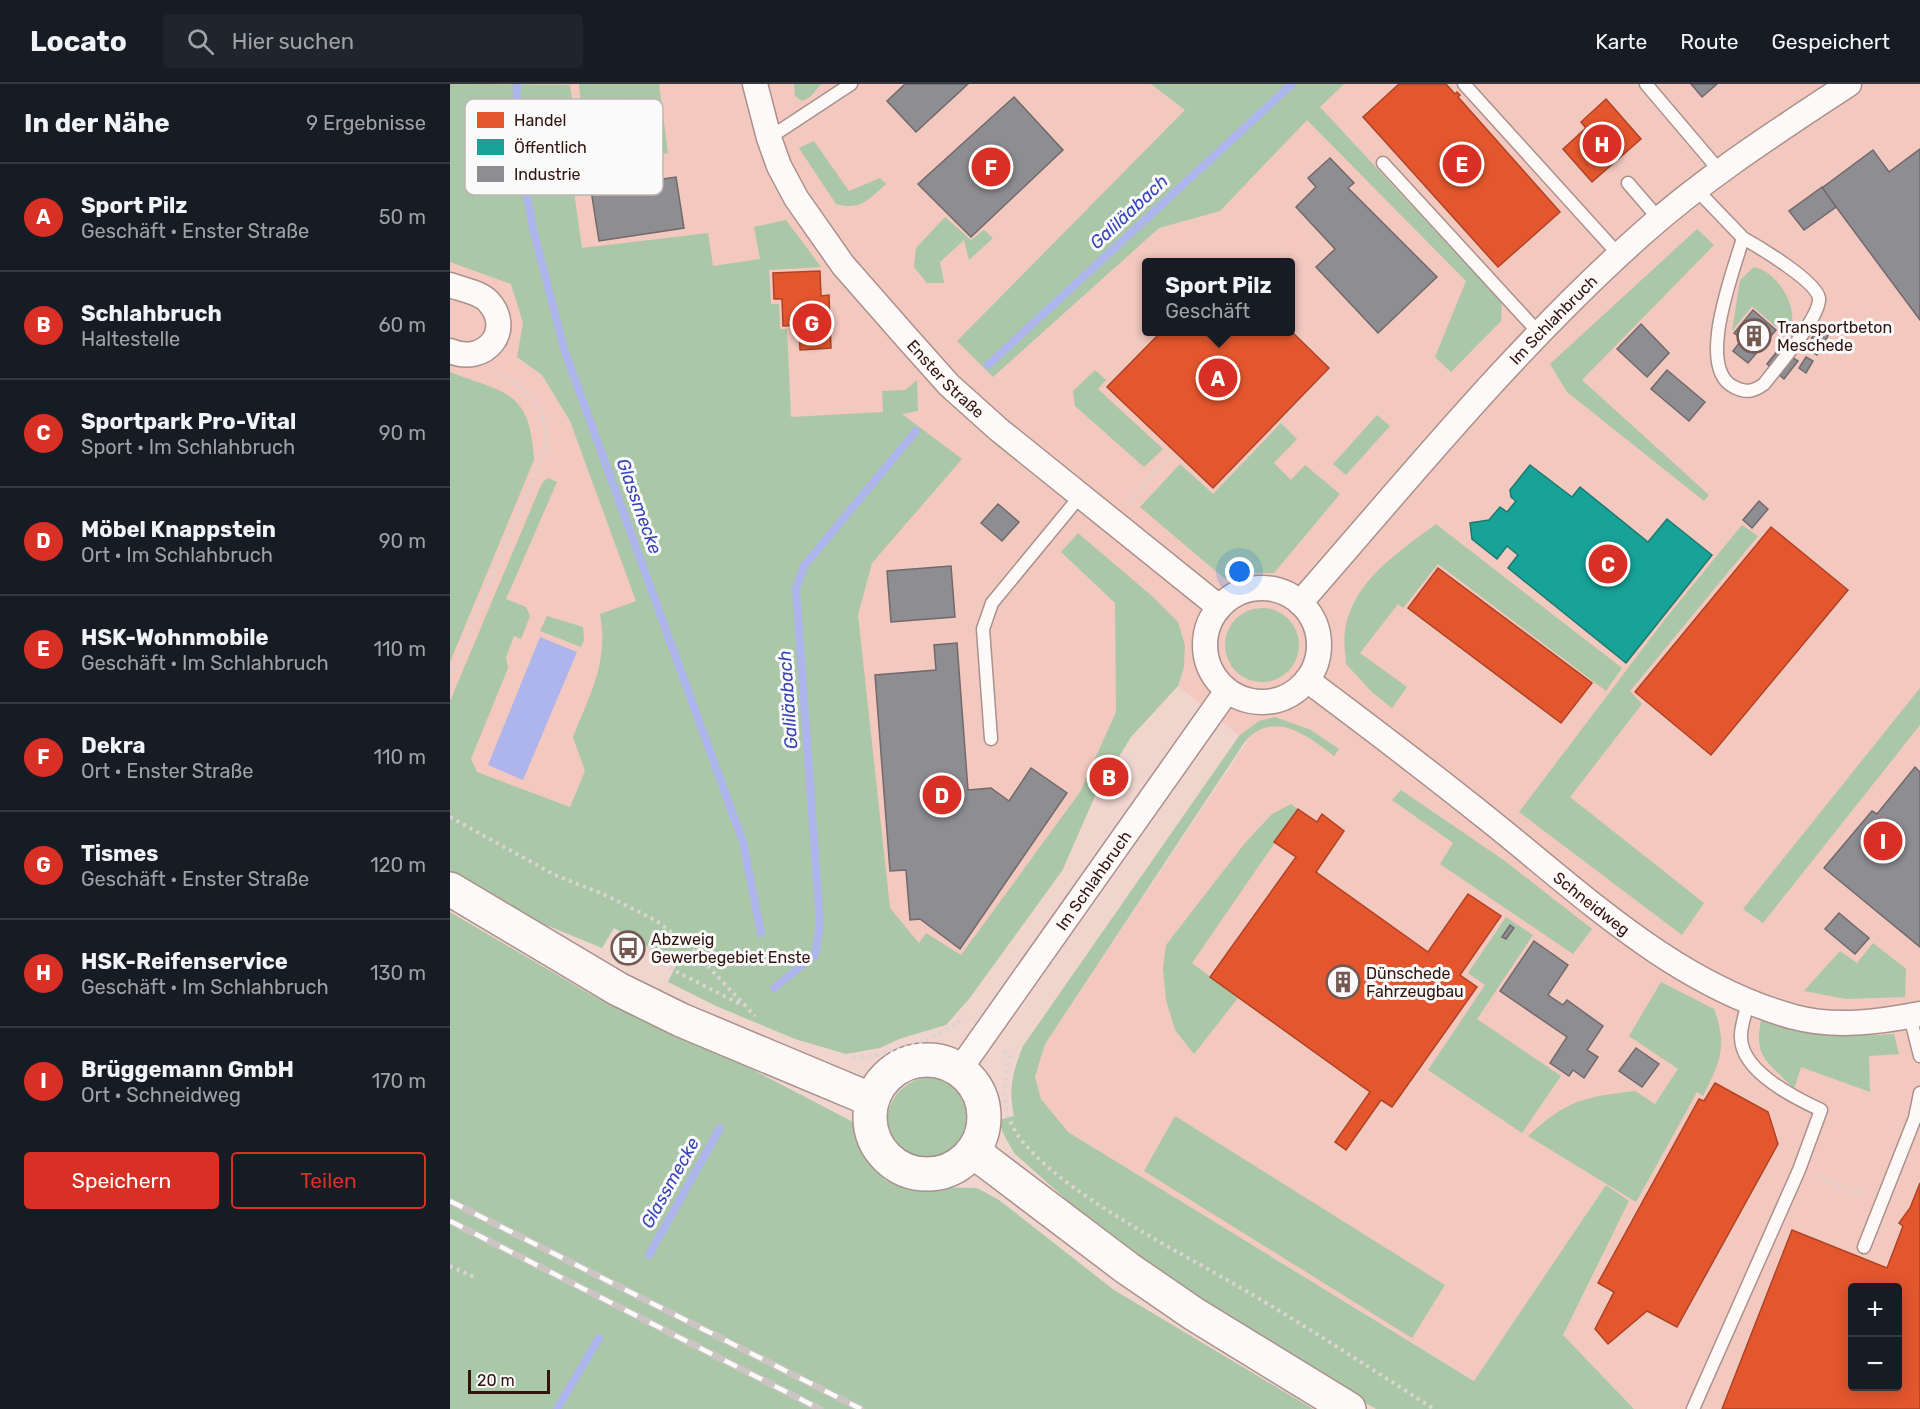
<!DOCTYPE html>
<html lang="de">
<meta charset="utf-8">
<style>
:root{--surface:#171b24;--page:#20242c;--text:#f1f3f6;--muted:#9ea1a6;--line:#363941;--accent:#d93025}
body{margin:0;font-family:Rubik,sans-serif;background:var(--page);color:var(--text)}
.controls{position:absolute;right:18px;bottom:18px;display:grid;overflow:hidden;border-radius:6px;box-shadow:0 3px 15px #0003}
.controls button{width:54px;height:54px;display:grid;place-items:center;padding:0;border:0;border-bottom:2px solid var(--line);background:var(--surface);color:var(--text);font:30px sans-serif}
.scale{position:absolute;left:18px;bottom:15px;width:82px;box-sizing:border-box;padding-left:6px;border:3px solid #32140f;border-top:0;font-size:16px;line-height:21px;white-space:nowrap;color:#32140f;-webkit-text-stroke:4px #fafafa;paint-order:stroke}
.you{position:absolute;left:790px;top:488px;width:21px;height:21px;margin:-15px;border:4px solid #fff;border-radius:50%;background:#1a73e8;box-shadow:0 0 0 9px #1a73e833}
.badge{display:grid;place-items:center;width:39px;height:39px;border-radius:50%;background:var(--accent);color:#fff;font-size:20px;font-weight:700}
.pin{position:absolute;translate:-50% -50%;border:3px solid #fff;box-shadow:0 2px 6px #0006}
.popup{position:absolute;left:692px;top:174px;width:153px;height:78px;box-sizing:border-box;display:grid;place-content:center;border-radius:6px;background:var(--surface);filter:drop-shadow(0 2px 4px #0005);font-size:20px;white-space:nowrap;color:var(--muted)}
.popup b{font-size:22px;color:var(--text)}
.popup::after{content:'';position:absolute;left:50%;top:100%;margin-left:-12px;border:12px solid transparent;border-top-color:var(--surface)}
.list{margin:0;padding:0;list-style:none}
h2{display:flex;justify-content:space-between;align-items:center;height:78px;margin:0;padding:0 24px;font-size:26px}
h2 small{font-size:20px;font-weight:400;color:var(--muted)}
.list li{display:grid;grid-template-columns:39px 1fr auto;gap:18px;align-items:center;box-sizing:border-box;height:108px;padding:0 24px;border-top:2px solid var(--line)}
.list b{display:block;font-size:22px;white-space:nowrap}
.list p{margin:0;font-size:20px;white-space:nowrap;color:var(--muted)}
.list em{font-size:20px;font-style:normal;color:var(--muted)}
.actions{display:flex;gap:12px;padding:18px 24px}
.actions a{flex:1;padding:14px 0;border:2px solid var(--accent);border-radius:6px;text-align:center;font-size:21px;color:var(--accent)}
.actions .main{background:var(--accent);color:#fff}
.icon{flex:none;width:33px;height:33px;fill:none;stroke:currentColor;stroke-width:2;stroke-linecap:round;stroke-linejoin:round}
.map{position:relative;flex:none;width:1470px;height:1325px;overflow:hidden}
header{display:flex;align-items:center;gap:36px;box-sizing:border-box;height:84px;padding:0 30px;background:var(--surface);border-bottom:2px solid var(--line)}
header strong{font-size:28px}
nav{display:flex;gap:33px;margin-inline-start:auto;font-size:21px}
.search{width:420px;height:54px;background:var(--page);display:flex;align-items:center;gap:15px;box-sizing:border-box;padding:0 21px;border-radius:6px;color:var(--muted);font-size:22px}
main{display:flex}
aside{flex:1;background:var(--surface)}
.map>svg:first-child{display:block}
.built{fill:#f2c8bf;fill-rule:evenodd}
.green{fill:#aac7a7}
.water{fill:#aeb5ed}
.shops{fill:#e4572e;stroke:#af4325;stroke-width:1.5;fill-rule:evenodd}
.public{fill:#17a398;stroke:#1f786f;stroke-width:1.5}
.industry{fill:#8d8d92;stroke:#72696b;stroke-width:1.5}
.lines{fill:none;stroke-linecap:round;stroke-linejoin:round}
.stream{stroke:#aeb5ed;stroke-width:8}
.service-casing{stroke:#ab918b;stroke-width:15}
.minor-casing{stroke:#ab918b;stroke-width:27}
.secondary-casing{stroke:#ab918b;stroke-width:36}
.path{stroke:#ddd4d2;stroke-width:4;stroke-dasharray:3 4.5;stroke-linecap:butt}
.service{stroke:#fdf9f8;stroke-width:12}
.minor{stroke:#fdf9f8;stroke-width:24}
.secondary{stroke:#fdf9f8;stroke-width:33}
.rail-casing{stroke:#ccc4c2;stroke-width:7}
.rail{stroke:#fafafa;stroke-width:4.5;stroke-dasharray:14;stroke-linecap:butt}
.labels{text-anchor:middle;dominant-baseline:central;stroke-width:6;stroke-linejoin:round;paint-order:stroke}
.street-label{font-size:16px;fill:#32140f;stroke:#fafafa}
.poi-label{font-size:16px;fill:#32140f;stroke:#fafafa;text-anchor:start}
.water-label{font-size:18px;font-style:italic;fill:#3744ba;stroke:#fafafa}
.key{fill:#fafafa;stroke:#beb5b4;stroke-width:1.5}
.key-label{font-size:16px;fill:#32140f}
</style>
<header>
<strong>Locato</strong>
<div class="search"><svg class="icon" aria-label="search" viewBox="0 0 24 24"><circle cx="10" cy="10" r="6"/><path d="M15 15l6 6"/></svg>Hier suchen</div>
<nav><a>Karte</a><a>Route</a><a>Gespeichert</a></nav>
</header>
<main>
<aside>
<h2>In der Nähe<small>9 Ergebnisse</small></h2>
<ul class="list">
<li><span class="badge">A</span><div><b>Sport Pilz</b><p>Geschäft · Enster Straße</p></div><em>50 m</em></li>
<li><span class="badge">B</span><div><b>Schlahbruch</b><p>Haltestelle</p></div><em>60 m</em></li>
<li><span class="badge">C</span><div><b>Sportpark Pro-Vital</b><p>Sport · Im Schlahbruch</p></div><em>90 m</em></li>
<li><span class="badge">D</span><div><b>Möbel Knappstein</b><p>Ort · Im Schlahbruch</p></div><em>90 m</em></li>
<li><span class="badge">E</span><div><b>HSK-Wohnmobile</b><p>Geschäft · Im Schlahbruch</p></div><em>110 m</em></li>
<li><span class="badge">F</span><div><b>Dekra</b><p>Ort · Enster Straße</p></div><em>110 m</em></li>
<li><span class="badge">G</span><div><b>Tismes</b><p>Geschäft · Enster Straße</p></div><em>120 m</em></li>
<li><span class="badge">H</span><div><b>HSK-Reifenservice</b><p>Geschäft · Im Schlahbruch</p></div><em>130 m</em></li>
<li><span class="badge">I</span><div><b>Brüggemann GmbH</b><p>Ort · Schneidweg</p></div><em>170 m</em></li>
</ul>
<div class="actions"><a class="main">Speichern</a><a>Teilen</a></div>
</aside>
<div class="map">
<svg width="1470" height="1325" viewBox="0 0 1470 1325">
<rect width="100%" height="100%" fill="#f0d5cf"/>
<path class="built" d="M0,0H1470V1325H1184L1113,1251L1179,1117L1156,1101L1025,1297L618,1048L591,1015L585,993L595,960L797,658L728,602L734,583L735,561L728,538L628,450L611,468L665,519L666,628L630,708L511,872L476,849L432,915L0,706ZM696,178H840V248H696ZM1402,1204H1448V1302H1402Z"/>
<g class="green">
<path d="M0,0L120,1L130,70L119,73L132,164L258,149L263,182L310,175L304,143L336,136L371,183L319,186L321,220H329L330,245H337L341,333L433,328L432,307L455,306L467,296L468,327L452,330L512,375L422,479L408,531L440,824L469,859L476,849L511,871L630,708L666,628L665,519L611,468L628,449L703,513L728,538L735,561L734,583L728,602L681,653L645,712L612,787L519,915L496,941L449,955L430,964L396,970L345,955L266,922L218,898L227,879L164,844L152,864L79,834L0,791V617L92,399L98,394L107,398L56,515L76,523L80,532L71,555L64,552L56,573L58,584L21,675L27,688L120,723L135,687L123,653C140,610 159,578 150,530L186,517L120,337L92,291L67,273L73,239L61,200L0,178Z"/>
<path d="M129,0H209L218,69L190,75L181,16L131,23Z"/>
<path d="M344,0H371L360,13L352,17L345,12Z"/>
<path d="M701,0H894L870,23L1052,219L1051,237L1001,288L985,273L1016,197L857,36L770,127L709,144L543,293L507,257L735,26Z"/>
<path d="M364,57L399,107L430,94L436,100C419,115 410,127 386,120L349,64Z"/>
<path d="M495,133L521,156L534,146L543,154L519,176L514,156L490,178L494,199H477L464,183L466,164Z"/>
<path d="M1247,145L1264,161L1132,296L1259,411L1254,417L1117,308L1100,280Z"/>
<path d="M1304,183C1325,187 1345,217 1342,238L1325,242L1302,222L1282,247L1290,196Z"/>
<path d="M645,286L656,296L648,305L713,365L694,383L625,322L623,307Z"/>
<path d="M0,288C58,310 80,307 84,376L0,578Z"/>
<path d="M927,331L940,342L896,391L883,380Z"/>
<path d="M831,339L847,355L824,379L841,396L855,381L890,410L824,489H792L775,495L690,423L730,380L763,410Z"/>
<path d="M986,440L1172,584L1156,607L988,480L953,524L948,520L910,569L957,603L942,624L923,609L896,580C896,570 893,557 895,547C902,497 949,468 986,440Z"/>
<path d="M1292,441L1308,452L1180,607L1192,620L1120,713L1254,819L1232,851L1069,728L1216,534Z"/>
<circle cx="812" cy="561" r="37"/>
<path d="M97,532L133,543L134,556L131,563L90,547Z"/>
<path d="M1470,604V641L1313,839L1293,825Z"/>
<path d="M825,633L861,646L889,665L884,672C858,652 825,626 796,656L595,960L585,993L591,1015L618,1048L1024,1297L1156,1101L1179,1117L1113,1251L1184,1325H926L842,1276L674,1167L564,1069L553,1049L549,1036L564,1032C558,1005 563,987 573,962L789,652L809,637Z"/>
<path d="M951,706L1055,777L1142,845L1123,870L990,780L1003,759L942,716Z"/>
<path d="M841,720L848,725L742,879L788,914L744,970L725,946L716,916L713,885L716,861L795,759L822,730Z"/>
<path d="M0,828L140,910L223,951L292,980L407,1040L422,1081L436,1097L466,1103L527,1104L549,1116L664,1206L863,1325H0Z"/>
<path d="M1056,833L1083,851L1027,935L1111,992L1072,1049L978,986L1035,901L1018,889Z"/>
<path d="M1423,859L1456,885L1455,913L1396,915L1354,907L1390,867L1407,879Z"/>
<path d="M1211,898L1264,925C1278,962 1270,978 1253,1012L1247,1008L1186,1118L1078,1052C1117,1016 1134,1013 1185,1007L1205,1020L1228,985L1179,952Z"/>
<path d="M1312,933C1354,949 1399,954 1444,950L1449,970L1419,972L1420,1008L1351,983L1344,1005C1318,977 1302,974 1312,933Z"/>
<path d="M480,993C499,995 509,1006 521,1022C519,1042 512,1056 500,1071C420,1087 421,999 480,993Z"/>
<path d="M725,1032L995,1201L962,1254L694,1087Z"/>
</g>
<path class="water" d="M90,553L127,568L73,696L38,681Z"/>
<g class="shops">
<path d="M949,0H996L1005,10L1007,8L1010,11L1008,13L1110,128L1048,183L913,33Z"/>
<path d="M1156,15L1191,55L1142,98L1113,65L1136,44L1131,38Z"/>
<path d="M370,187L371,212L379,211L381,264L350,266L349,241L333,242L332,215H324L323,189Z"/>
<path d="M840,246L879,284L763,404L657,303L711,248Z"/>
<path d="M1321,443L1398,506L1261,671L1185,608Z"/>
<path d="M988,484L1142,599L1111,639L958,524Z"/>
<path d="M848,725L867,738L872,730L894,747L866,788L978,868L1018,810L1051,832L1010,891L1027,903L942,1023L931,1016L896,1066L885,1058L920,1008L760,893L846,773L824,758Z"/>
<path d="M1265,999L1318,1028L1328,1060L1227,1243L1197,1227L1158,1260L1145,1245L1164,1208L1148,1199L1249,1015L1254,1017Z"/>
<path d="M1470,1099V1325H1272L1342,1146L1437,1184L1453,1142L1449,1139L1460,1124ZM1402,1204H1448V1302H1402Z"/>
</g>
<path class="public" d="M1080,381L1122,413L1130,403L1198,458L1217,435L1262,471L1176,579L1058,484L1068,471L1057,462L1047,475L1022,455L1020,439L1039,436L1050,423L1057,428L1066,417L1061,413L1060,406Z"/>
<g class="industry">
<path d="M455,0H518L466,48L437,17Z"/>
<path d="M1241,0H1267L1252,13Z"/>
<path d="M564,13L613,66L521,153L468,100Z"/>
<path d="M181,15L191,80L182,81L185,99L226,93L234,144L149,157L141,106H145L131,23Z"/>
<path d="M1470,65V236L1372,104L1423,66L1439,88Z"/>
<path d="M880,74L904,99L898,104L987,193L928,249L866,183L885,165L846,123L866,103L858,94Z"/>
<path d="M1372,103L1386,123L1354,146L1339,127Z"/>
<path d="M1303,226L1326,246L1298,279L1283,267L1292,255L1284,249Z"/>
<path d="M1191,240L1219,269L1197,293L1167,265Z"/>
<path d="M1368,243L1379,250L1367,271L1356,264Z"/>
<path d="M1329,265L1348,277L1334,295L1317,280Z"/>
<path d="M1356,273L1363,277L1356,289L1349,284Z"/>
<path d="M1217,286L1255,318L1239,337L1201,305Z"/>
<path d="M1309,417L1318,425L1302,444L1293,436Z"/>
<path d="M548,420L569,438L552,457L531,439Z"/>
<path d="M501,482L505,533L441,538L437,487Z"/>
<path d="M507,559L518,706L541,704L559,717L581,684L617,709L510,865L470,835L460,836L456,786L440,787L425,591L486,586L484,561Z"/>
<path d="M1465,683L1470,688V863L1374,784L1422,727L1427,730Z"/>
<path d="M1389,829L1419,854L1405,870L1375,845Z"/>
<path d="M1060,841L1064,844L1056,855L1052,853Z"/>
<path d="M1084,857L1118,881L1098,911L1113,921L1117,916L1153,942L1137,966L1148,973L1134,994L1123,986L1119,992L1100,979L1117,953L1050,907Z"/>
<path d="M1186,964L1209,980L1192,1003L1169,987Z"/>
</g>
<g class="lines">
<g class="stream">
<path d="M67,0L66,55L84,149L115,268L293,758L311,849"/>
<path d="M538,281L842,0"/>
<path d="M324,904L365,871L370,840L346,505L354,482L466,347"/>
<path d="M199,1171L270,1044"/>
<path d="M107,1325L149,1254"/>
</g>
<g class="service-casing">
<g id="service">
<path d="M1014,0L1169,171"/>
<path d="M1196,0L1269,86"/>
<path d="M319,54L401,0"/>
<path d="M933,79L1089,249"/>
<path d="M1178,99L1209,135"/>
<path d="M1246,105L1293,154C1284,186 1245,284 1284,303C1296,309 1303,308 1314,300C1326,284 1371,233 1369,214C1366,197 1309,163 1293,154"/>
<path d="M541,655L533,545L542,519L631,411"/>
<path d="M1460,932L1470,972"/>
<path d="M1414,1163L1465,1034L1470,1009"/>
<path d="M1243,1325L1349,1086L1371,1026C1345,1014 1292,988 1291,954C1290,943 1296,929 1298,918"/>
</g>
</g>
<g class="minor-casing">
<g id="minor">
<path id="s1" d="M305,0L319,54L329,82L346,114L393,181L457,254L499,301L548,345L769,523"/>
<path d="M0,201C11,205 31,209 38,217C65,246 35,282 0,267"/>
<circle cx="812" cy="561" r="57"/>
<path id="s2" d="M850,519C961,392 1067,261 1193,149C1257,92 1328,47 1399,0"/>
<path id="s3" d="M857,596C920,643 983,691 1044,740C1136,814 1227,901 1344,933C1385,944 1429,938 1470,930"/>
<path id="s4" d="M510,985L777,607"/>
</g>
</g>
<g class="secondary-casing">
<g id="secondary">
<path d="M0,805L168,905L231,936L422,1016"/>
<circle cx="477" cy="1033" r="57"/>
<path d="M524,1068L677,1184L744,1230L899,1325"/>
</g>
</g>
<g class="path">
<path d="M679,419L719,372"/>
<path d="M0,593L96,364C99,327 78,303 46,288"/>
<path d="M0,733L105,791L153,810L205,836L236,859L305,932"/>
<path d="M186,867L290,920"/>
<path d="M554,967L560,971C554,999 550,1024 567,1050C605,1106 730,1168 791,1204C856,1242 920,1284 984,1325"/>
<path d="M403,973C433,973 486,957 508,937L513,940"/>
<path d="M1367,1092L1413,1111"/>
<path d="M0,1182L24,1193"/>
</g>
<use href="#service" class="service"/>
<use href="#minor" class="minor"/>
<use href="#secondary" class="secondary"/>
<g class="rail-casing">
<g id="rail">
<path d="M0,1117L411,1325"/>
<path d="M0,1137L370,1325"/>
</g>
</g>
<use href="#rail" class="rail"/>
</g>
<defs>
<g id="building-ring" transform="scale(1.725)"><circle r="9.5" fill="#fafafa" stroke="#745852" stroke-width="1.5"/><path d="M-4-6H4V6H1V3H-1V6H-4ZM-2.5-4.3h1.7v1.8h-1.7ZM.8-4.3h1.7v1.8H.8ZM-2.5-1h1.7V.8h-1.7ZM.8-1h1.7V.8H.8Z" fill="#745852"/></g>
<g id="bus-ring" transform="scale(1.725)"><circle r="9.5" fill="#fafafa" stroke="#745852" stroke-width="1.5"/><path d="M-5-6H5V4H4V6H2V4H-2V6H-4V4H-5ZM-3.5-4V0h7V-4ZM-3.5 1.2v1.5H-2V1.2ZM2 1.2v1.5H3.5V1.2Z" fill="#745852"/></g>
</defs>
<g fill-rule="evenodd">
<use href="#building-ring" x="1304" y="252"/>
<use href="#bus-ring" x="178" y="864"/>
<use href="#building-ring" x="893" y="898"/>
</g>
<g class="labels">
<g class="street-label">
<text stroke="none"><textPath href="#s2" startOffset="380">Im Schlahbruch</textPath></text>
<text stroke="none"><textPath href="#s1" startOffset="357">Enster Straße</textPath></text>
<text stroke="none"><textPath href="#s4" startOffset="231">Im Schlahbruch</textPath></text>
<text stroke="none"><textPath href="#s3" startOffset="362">Schneidweg</textPath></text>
</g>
<g class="poi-label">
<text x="1327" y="243">Transportbeton<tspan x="1327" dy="18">Meschede</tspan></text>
<text x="201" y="855">Abzweig<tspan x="201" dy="18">Gewerbegebiet Enste</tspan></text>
<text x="916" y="889">Dünschede<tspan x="916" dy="18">Fahrzeugbau</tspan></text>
</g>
<g class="water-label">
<text transform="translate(679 128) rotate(-43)">Galiläabach</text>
<text transform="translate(189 422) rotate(70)">Glassmecke</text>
<text transform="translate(338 616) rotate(-94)">Galiläabach</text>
<text transform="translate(220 1099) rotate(-61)">Glassmecke</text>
</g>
</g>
<rect x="15" y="15" width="198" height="96" rx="9" class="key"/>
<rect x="27" y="28" width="27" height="16" fill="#e4572e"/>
<rect x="27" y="55" width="27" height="16" fill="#17a398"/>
<rect x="27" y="82" width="27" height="16" fill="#8d8d92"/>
<g class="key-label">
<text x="64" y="42">Handel</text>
<text x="64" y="69">Öffentlich</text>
<text x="64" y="96">Industrie</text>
</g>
</svg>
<div class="controls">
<button>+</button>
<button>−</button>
</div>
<div class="scale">20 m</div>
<div class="you"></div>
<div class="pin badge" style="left:768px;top:294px">A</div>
<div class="popup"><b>Sport Pilz</b>Geschäft</div>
<div class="pin badge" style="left:659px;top:693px">B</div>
<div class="pin badge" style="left:1158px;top:480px">C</div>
<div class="pin badge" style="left:492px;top:711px">D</div>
<div class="pin badge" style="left:1012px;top:80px">E</div>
<div class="pin badge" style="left:541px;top:83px">F</div>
<div class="pin badge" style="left:362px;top:239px">G</div>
<div class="pin badge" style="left:1152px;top:60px">H</div>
<div class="pin badge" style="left:1433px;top:757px">I</div>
</div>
</main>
